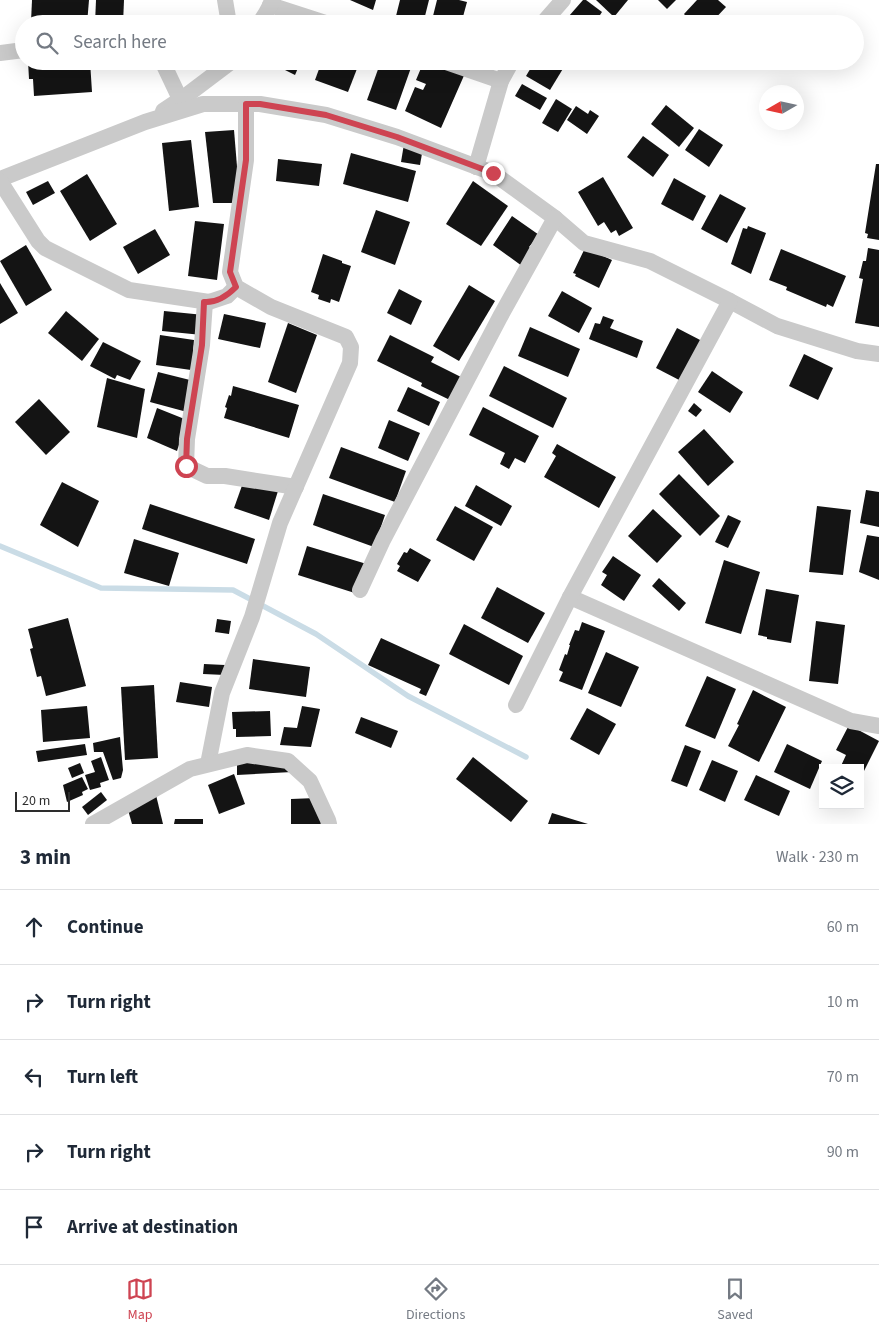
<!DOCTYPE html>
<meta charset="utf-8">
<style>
:root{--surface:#fff;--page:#f2f2f3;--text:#1f2937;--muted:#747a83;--line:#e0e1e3;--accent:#ce4452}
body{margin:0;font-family:"Source Sans 3",sans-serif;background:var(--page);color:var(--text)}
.controls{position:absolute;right:15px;bottom:15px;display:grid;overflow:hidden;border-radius:0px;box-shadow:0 5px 20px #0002}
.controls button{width:45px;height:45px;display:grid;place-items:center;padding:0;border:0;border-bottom:1px solid var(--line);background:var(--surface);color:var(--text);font:25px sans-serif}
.compass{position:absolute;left:759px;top:85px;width:45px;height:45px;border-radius:50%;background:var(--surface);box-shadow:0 5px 20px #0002;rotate:261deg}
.scale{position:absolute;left:15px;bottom:12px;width:55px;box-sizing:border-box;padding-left:5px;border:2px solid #2d2d2d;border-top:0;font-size:14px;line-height:18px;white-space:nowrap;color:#2d2d2d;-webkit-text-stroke:4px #fff;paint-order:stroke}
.stop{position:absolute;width:15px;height:15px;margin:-11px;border:4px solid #ce4452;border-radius:50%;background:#fff}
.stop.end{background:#ce4452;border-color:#fff;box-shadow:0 1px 5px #0008}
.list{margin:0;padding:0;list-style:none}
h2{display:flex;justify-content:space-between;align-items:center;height:65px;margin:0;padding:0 20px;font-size:21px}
h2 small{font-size:16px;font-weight:400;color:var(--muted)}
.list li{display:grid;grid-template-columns:32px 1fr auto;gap:15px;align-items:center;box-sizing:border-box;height:75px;padding:0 20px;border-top:1px solid var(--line)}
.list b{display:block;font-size:19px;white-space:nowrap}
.list em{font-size:16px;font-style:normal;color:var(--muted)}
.icon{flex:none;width:28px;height:28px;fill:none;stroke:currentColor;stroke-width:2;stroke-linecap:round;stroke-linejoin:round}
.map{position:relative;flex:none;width:879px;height:824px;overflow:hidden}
.search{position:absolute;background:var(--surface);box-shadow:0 5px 20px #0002;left:15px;right:15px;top:15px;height:55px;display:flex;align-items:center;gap:12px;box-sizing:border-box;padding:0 18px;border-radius:28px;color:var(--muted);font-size:19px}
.sheet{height:440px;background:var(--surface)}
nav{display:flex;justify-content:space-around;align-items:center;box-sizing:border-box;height:70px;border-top:1px solid var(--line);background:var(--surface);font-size:14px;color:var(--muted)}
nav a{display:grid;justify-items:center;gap:2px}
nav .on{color:var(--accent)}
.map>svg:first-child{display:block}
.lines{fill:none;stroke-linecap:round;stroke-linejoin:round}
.stream{stroke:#cadce6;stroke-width:5.5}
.building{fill:#141414}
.street{stroke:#cacaca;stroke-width:16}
.route{stroke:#ce4452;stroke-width:6}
</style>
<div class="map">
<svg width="879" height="824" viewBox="0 0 879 824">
<rect width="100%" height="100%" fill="#fff"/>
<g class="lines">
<path class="stream" d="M0,546L101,588L233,590L316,634L408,696L526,757"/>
</g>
<g class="building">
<path d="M32,0H89L87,24H55L31,22Z"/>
<path d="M96,0H124L123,24H95Z"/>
<path d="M350,0H376L373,10Z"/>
<path d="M400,0H429L423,24H408L395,20Z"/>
<path d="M437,0H459L467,2L461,24H431Z"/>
<path d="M583,0H586L602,12L594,24H562Z"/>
<path d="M596,0H628L614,17Z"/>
<path d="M658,0H676L667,9Z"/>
<path d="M697,0H718L726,7L710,24H693L684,14Z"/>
<path d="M496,17L509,24H492Z"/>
<path d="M28,61H90L92,92L34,96L33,79H29Z"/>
<path d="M267,61H301L295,75Z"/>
<path d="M322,61H360L348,92L315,80Z"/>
<path d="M381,61L413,62L396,110L367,100Z"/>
<path d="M424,61H443L466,71L441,128L405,111L415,87L423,90L426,84L416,80Z"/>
<path d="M535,61H554L564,67L550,90L526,76Z"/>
<path d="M576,61H594L588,70Z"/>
<path d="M708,61H723L716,69Z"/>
<path d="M522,84L547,98L540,110L515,96Z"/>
<path d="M556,99L572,109L558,132L542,123Z"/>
<path d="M666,105L694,128L679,147L651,124Z"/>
<path d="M576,106L588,114L590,110L599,116L587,134L567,120Z"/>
<path d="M699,129L723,145L709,167L685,150Z"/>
<path d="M234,130L240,203H213L205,132Z"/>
<path d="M643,136L669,155L653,177L627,157Z"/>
<path d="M191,140L199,207L169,211L162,143Z"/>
<path d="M404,144L423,148L420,165L401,162Z"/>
<path d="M351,153L416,171L408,202L343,184Z"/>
<path d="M278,159L322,164L319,186L276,181Z"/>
<path d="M876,164H879V240L867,238L868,234L865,233Z"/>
<path d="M87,174L117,224L90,241L60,191Z"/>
<path d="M603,177L633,228L619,236L616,230L611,233L604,222L598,226L578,192Z"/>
<path d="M674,178L706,196L693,221L661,204Z"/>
<path d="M48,181L55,193L33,205L26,192Z"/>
<path d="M473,181L508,206L481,246L446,224Z"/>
<path d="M720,194L746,208L727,243L701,229Z"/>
<path d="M376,210L410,222L395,265L361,252Z"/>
<path d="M512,216L542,237L534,241L529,247L533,250L522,266L493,245Z"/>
<path d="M195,221L224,224L217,280L188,276Z"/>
<path d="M748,226L766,233L751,274L731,264L743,228L747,229Z"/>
<path d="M155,229L170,255L138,274L123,247Z"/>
<path d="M26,245L52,290L26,306L0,261Z"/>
<path d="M585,248L612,260L599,288L575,276L576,274L573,273Z"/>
<path d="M868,248L879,250V327L855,323L863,279L859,278L863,261H866Z"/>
<path d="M781,249L846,276L833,307L827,304L826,307L786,290L787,287L769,280Z"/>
<path d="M323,254L342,261V263L351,266L339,302L331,299L330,303L318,299L319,295L311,292Z"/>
<path d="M0,283L18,313L0,324Z"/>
<path d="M469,285L495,301L459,361L433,346Z"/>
<path d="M399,289L422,301L411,325L387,313Z"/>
<path d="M562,291L592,308L579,333L548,316Z"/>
<path d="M66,311L99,339L82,361L48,333Z"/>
<path d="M164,311L204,315L202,335L162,331Z"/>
<path d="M224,314L266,323L260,348L218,339Z"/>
<path d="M603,316L614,320L610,328L643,341L637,358L589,339L595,323L600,324Z"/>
<path d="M288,323L317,335L296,393L268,382Z"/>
<path d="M530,327L580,349L568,377L518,356Z"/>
<path d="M677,328L704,342L683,382L656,368Z"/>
<path d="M160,335L194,340L193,351H197L191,370L156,365Z"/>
<path d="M390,335L434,357L431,362L463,378L452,401L421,386L422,383L377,361Z"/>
<path d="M103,342L141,361L130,380L117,375L115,379L90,366Z"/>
<path d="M804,354L833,368L818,400L789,386Z"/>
<path d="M504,366L567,398L553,428L489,396Z"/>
<path d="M712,371L743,392L730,413L698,392Z"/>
<path d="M158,372L194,381L187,412L150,402Z"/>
<path d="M107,378L145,389L137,438L97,427Z"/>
<path d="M233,386L299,405L289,438L224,418L227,408L225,407L229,395L231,396Z"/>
<path d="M408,387L440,402L429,426L397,411Z"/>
<path d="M39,399L70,432L46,455L15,422Z"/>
<path d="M694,403L702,410L696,417L688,411Z"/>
<path d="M483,407L539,436L525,463L515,458L509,469L500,464L505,453L469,435Z"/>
<path d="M157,408L187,420L177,451L147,438Z"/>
<path d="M389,420L420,433L408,461L378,448Z"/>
<path d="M704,429L734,462L708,486L678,452Z"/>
<path d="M557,444L616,477L599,508L544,477L556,456L552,453Z"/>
<path d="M341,447L406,471L395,502L329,478Z"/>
<path d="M679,474L720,516L700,536L659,494Z"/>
<path d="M244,480L278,491L269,520L234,508Z"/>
<path d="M62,482L99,501L78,547L40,525Z"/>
<path d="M476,485L512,506L501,526L465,506Z"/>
<path d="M866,490L879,492V527L860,523Z"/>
<path d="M323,494L385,515L374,547L313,525Z"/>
<path d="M150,504L255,539L247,564L142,529Z"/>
<path d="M455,506L493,527L474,561L436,540Z"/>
<path d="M817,506L851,510L843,575L809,572Z"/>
<path d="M653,509L682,536L657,563L628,536Z"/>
<path d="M728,515L741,521L728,548L715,542Z"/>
<path d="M867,535L879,537V580L859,572Z"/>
<path d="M134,539L179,553L169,586L124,573Z"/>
<path d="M307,546L370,565L361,595L298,575Z"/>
<path d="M410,548L431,560L418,582L397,571L400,566L397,564L404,552L407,553Z"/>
<path d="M613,556L641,575L624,601L601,585L607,575L602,572Z"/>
<path d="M724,560L760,572L741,634L705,623Z"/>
<path d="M659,578L686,603L679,611L652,586Z"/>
<path d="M497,587L545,613L528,643L481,618Z"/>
<path d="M766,589L799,595L791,643L767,639V637L758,635Z"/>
<path d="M68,618L86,686L46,696L41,676L37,677L30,649L33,648L28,629Z"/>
<path d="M217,619L231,621L229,634L215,632Z"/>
<path d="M816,621L845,625L838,684L809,681Z"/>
<path d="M582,622L605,631L582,690L559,681L563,672L559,670L565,654L567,655L570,645H569L575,630L579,631Z"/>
<path d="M464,624L523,656L509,685L449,654Z"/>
<path d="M381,638L440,665L426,696L419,693L421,689L368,665Z"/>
<path d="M606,652L639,667L621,707L588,693Z"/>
<path d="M253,659L310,667L306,697L249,689Z"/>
<path d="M204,664L225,665V675L203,674Z"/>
<path d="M707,676L736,689L715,739L685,726Z"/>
<path d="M180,682L212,687L209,707L176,702Z"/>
<path d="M154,685L158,758L125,760L121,687Z"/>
<path d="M753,690L786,707L759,762L728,746L739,725L737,724Z"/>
<path d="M87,706L90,738L43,742L41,710Z"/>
<path d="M302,706L320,709L311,747L280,745L284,727L297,728Z"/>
<path d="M587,708L616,724L599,755L570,739Z"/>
<path d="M270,711L271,736L236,737V729H233L232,712Z"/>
<path d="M361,717L398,731L391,748L355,733Z"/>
<path d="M849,725L879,741L860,779V768H840L846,755L836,750Z"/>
<path d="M120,737L123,770L121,778L113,780L103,752H94L93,743Z"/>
<path d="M85,744L87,755L38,762L36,751Z"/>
<path d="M787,744L822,761L810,789L774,772Z"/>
<path d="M685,745L701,751L687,787L671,781Z"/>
<path d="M101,757L109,780L100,783L101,787L90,790L85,775L95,772L91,761Z"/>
<path d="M473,757L528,801L511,822L456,779Z"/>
<path d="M712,760L738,771L725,802L699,790Z"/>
<path d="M291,761L292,772L237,775V763Z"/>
<path d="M80,763L84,773L72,778L68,768Z"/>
<path d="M234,774L245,804L219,814L208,785Z"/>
<path d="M756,775L790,791L779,816L744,800Z"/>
<path d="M82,777L88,789L82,792L83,795L67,802L63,785Z"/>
<path d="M101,792L107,800L88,815L82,807Z"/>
<path d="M156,795L163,824H132L128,810Z"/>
<path d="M316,798L322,824H291V799Z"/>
<path d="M552,813L588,824H548Z"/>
<path d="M175,819H203V824H174Z"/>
</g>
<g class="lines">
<g class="street">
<path d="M225,0L229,24"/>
<path d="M270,5L329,24"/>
<path d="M259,24L266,13L273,0"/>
<path d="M542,24L563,0"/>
<path d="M0,53L24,50"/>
<path d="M162,61L180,99"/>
<path d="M443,61L501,81"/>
<path d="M163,111L187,95L232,61"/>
<path d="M476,167L501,81L512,61"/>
<path d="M0,179L145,122L203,104H260L326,115L397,137L493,173L555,218L584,243L650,261L730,301L777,326L857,351L879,354"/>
<path d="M0,181L38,241L45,248L129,290L209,302L227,296L236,287"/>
<path d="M205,302L202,345L187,439L186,466L207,476H225L296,487"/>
<path d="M360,590L383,540L500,317L555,218"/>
<path d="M570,597L851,721L879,726"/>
<path d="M516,705L570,597L730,301"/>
<path d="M208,764L222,693L252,617L280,523L350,363L351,347L346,337L271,307L236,287L230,272L246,160V104"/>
<path d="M93,824L190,769L247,755L288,761L310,781L328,820L329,824"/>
</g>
</g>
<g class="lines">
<path class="route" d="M186,466L187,439L202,345L204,302C216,303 228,295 236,287L230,272L246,160V104H260L326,115L397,137L493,173"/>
</g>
</svg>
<div class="controls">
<button><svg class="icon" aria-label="layers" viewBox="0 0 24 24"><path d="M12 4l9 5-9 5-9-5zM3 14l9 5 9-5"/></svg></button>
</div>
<svg class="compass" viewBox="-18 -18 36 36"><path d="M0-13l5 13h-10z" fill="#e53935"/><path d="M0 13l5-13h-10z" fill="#747a83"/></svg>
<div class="scale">20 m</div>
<div class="stop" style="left:186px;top:466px"></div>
<div class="stop end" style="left:493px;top:173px"></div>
<div class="search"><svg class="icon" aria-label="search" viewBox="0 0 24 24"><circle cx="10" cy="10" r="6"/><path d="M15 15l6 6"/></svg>Search here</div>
</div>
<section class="sheet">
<h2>3 min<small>Walk · 230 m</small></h2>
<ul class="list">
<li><svg class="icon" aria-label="ahead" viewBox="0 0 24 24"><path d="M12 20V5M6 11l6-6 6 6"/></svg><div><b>Continue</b></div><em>60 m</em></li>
<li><svg class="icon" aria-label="right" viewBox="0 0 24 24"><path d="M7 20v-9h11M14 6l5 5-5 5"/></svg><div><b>Turn right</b></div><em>10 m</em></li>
<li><svg class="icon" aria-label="left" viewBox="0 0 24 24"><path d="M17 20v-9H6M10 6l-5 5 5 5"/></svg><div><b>Turn left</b></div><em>70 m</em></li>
<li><svg class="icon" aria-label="right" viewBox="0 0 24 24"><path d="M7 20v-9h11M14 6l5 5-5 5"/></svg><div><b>Turn right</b></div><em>90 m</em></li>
<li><svg class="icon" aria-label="arrive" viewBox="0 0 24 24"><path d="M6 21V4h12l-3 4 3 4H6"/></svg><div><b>Arrive at destination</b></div></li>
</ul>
</section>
<nav>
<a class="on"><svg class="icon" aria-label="map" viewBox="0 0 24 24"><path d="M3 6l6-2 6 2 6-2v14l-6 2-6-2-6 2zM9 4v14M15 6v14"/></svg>Map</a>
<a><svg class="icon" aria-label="directions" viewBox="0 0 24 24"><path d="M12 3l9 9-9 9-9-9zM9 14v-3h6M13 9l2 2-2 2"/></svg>Directions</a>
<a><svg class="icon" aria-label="saved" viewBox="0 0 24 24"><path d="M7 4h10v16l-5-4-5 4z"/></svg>Saved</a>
</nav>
